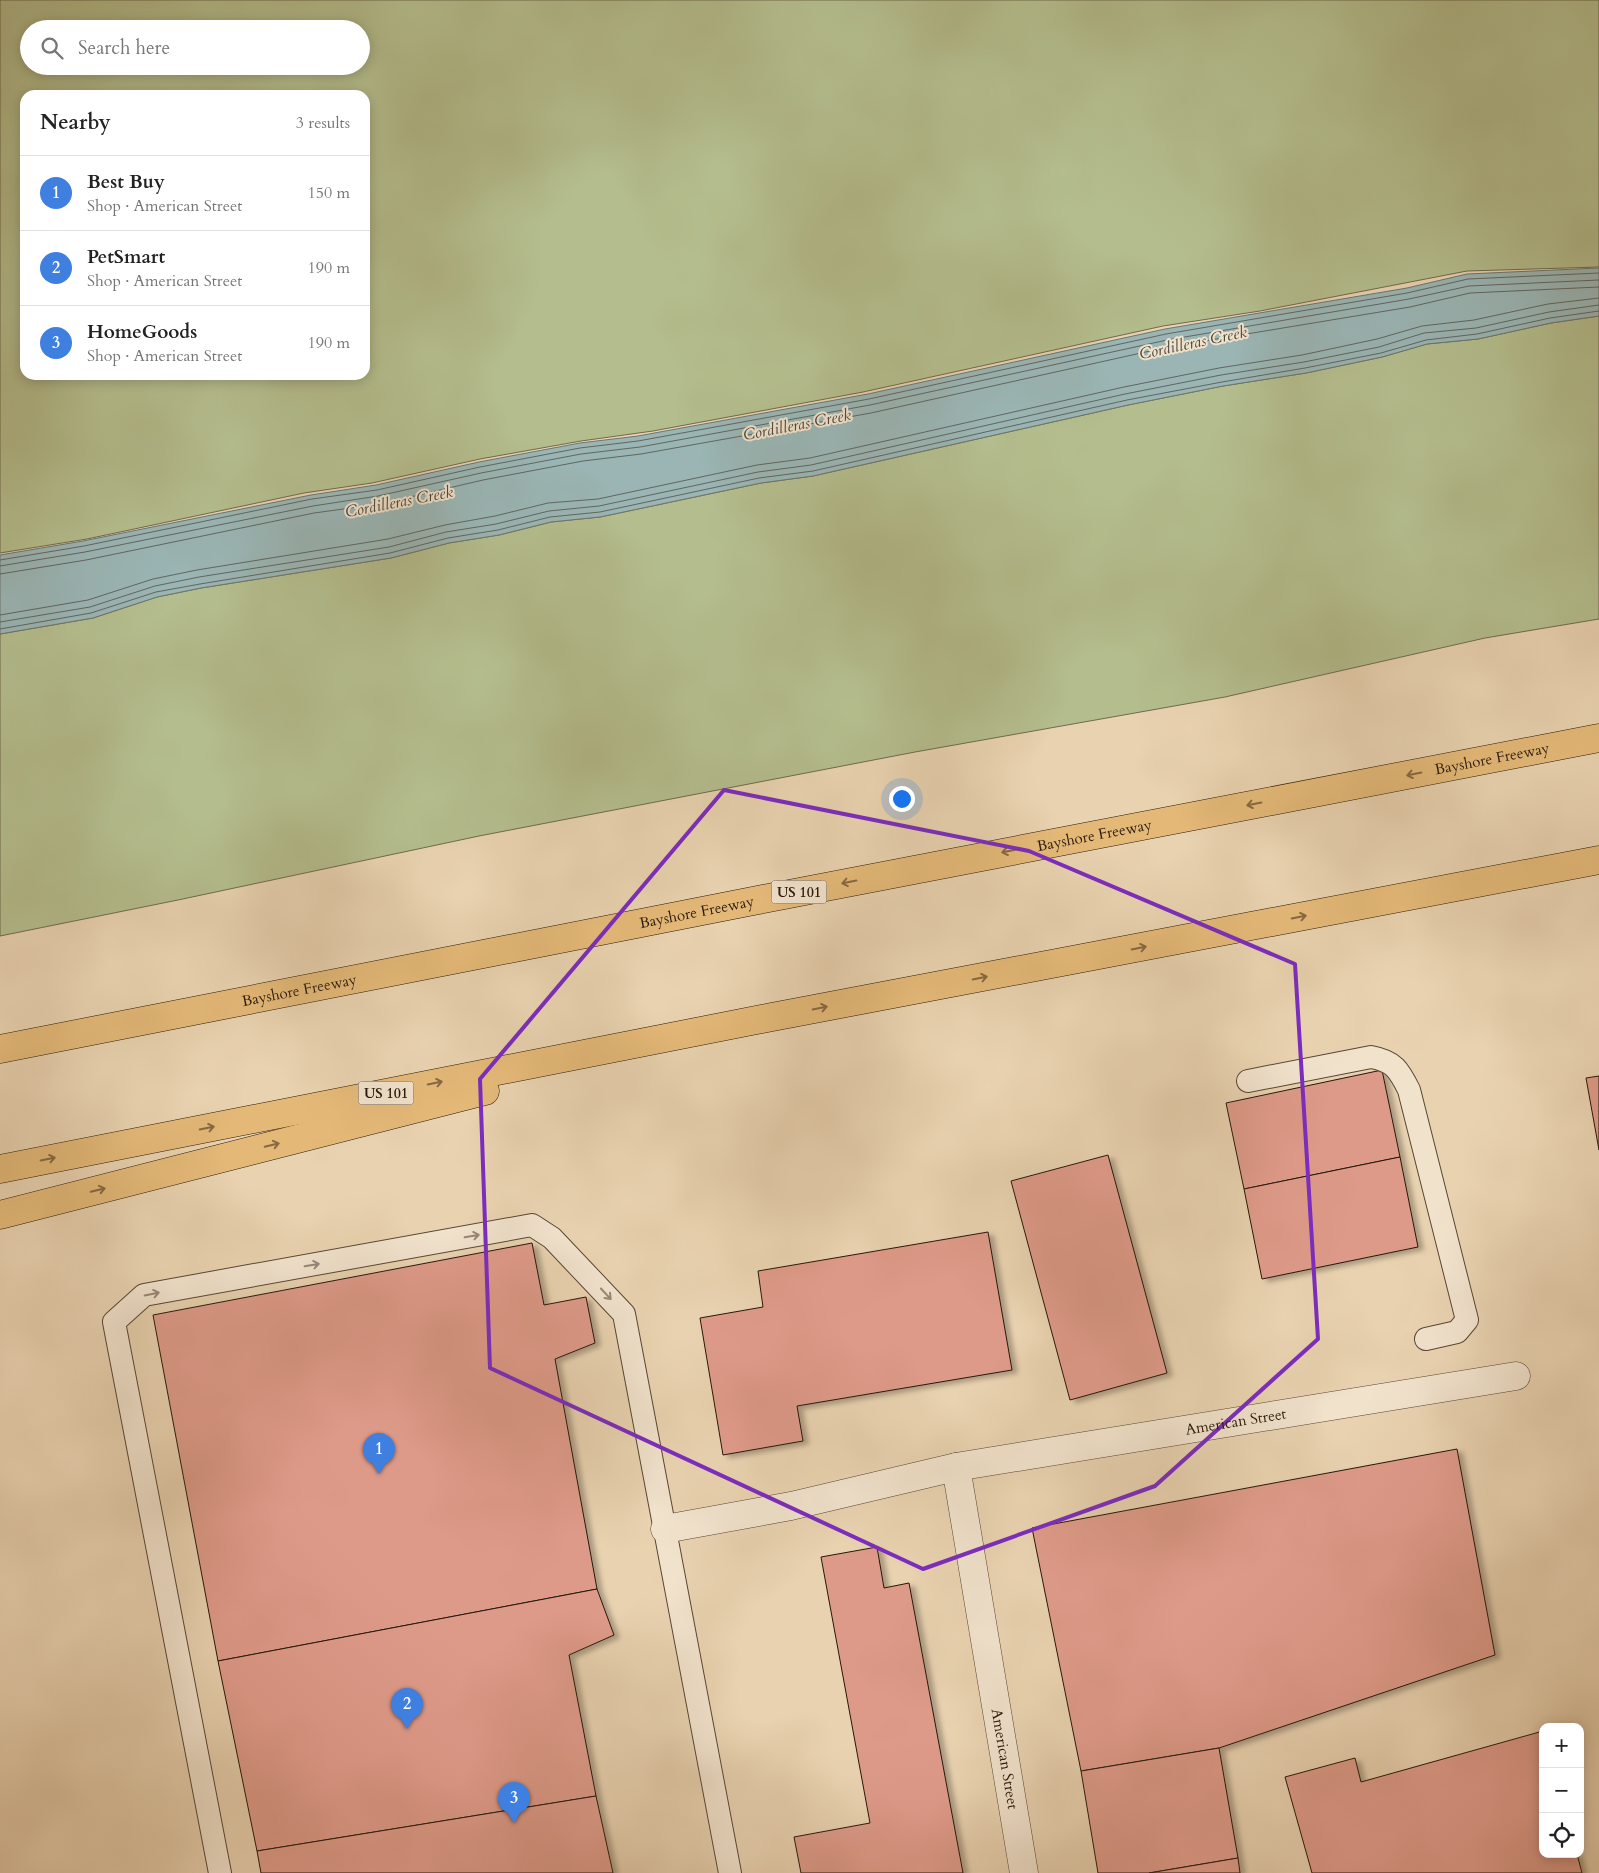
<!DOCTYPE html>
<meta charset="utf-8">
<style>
:root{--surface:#fff;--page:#f6f6f6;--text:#222;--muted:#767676;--line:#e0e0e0;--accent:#1a73e8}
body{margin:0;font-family:Cardo,serif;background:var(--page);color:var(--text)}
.controls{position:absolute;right:15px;bottom:15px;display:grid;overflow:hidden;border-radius:10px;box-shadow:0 2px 12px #0003}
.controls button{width:45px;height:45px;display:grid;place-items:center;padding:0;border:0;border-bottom:1px solid var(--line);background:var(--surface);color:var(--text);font:25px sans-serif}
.you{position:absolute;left:901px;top:798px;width:18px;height:18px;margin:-12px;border:4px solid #fff;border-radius:50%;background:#1a73e8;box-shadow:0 0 0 8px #1a73e833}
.badge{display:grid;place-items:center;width:32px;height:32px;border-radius:50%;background:var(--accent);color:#fff;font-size:16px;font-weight:700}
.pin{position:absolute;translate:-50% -41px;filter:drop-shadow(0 1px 2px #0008)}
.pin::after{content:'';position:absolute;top:26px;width:18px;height:15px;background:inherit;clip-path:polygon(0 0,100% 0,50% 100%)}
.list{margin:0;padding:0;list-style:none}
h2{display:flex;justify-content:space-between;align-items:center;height:65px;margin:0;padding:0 20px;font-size:21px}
h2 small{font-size:16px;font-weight:400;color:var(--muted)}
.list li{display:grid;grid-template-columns:32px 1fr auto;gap:15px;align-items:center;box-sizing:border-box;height:75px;padding:0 20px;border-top:1px solid var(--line)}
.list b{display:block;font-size:19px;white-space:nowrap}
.list p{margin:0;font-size:16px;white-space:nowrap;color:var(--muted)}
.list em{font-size:16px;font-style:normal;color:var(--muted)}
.icon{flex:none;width:28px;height:28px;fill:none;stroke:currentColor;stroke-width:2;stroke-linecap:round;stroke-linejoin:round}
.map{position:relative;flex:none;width:1599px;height:1873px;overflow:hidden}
.search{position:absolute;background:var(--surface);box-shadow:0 2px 12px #0003;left:20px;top:20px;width:350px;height:55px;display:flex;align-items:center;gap:12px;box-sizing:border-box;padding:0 18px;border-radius:28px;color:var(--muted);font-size:19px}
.panel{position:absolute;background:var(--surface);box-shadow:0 2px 12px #0003;left:20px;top:90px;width:350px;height:290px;border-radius:15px}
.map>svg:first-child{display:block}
.green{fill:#b4bd8d;stroke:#6e6a4c;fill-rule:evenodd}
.water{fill:#9ab5b4;stroke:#6c7670}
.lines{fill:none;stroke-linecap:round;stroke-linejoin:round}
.shore{stroke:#606660;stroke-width:1}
.building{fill:#de9a89;stroke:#27180b;filter:url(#shadow)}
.lane-casing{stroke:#584634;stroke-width:24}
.street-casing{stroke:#584634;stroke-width:29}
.highway-casing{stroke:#27180b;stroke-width:29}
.lane{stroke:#f1e2cc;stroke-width:22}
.street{stroke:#f1e2cc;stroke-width:28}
.highway{stroke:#e4b978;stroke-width:28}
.oneway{stroke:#866842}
.oneway2{stroke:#968775}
.marked{fill:none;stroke:#7b2cbf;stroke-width:4;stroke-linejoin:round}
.labels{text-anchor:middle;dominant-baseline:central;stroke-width:4;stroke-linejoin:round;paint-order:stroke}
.shield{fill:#f1e2cc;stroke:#645545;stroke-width:1}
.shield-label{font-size:14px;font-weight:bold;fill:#27180b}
.street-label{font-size:15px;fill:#27180b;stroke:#f1e2cc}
.water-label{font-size:16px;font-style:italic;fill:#4a473e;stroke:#f1e2cc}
</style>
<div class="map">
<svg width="1599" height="1873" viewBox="0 0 1599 1873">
<defs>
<filter id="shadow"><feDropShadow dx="5.5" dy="3" stdDeviation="2.5" flood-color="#0004"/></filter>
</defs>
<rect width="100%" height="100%" fill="#e9d2b0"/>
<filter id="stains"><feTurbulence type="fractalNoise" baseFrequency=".004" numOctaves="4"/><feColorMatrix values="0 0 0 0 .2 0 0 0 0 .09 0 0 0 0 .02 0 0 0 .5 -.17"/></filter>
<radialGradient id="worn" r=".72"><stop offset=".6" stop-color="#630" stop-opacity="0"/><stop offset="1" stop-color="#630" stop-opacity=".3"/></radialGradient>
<g class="green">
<path d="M0,0H1599V267L1467,271L1260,311L1163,326L863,392L653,431L581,441L480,459L372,483L304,493L87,539L0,553ZM29,29H361V66H29ZM25,95H365V375H25Z"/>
<path d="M1599,316V619L1485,638L1225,697L915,752L479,836L178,900L0,936V634L93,618L157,597L201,588L391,558L449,543L499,535L551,522L600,517L761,483L813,476L1128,405L1223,386L1306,373L1382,357L1427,344L1478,339L1551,323Z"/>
</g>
<path class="water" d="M1599,268V316L1551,323L1478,339L1427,344L1382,357L1306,373L1223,386L1128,405L813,476L761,483L600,517L551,522L499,535L449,543L391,558L201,588L157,597L93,618L0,634V555L83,541L311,495L376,485L479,462L580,443L638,436L868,394L1165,329L1407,288L1467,274Z"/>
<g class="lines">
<g class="shore">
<path d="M0,560L84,546L312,499L377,490L480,467L580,448L638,441L869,399L1166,334L1407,293L1468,279L1599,273"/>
<path d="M0,566L85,552L313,506L378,496L481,473L581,454L640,447L870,405L1167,340L1409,299L1469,286L1599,280"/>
<path d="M0,574L86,560L314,513L380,504L483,480L583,461L641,454L871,413L1168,347L1410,307L1470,293L1599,287"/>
<path d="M0,615L88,600L153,579L197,570L388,539L445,525L495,516L548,503L598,499L757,465L810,458L1124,387L1219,368L1302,355L1377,339L1422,326L1474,320L1548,304L1599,298"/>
<path d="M0,622L90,607L155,586L199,577L389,547L446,532L496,524L549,511L599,506L758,472L811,465L1125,394L1221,375L1304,362L1379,347L1424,333L1476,328L1549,312L1599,305"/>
<path d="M0,629L91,613L156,592L200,584L390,553L448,538L498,530L550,517L600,512L759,478L813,471L1127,400L1222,382L1305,368L1381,353L1426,340L1477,334L1550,318L1599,311"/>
</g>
</g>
<g class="building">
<path d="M1382,1070L1400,1157L1244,1189L1226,1103Z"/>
<path d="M1599,1076V1150L1586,1078Z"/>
<path d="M1108,1155L1167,1373L1070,1400L1011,1181Z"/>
<path d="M1400,1157L1418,1247L1262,1279L1244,1189Z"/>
<path d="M988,1232L1012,1370L797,1406L803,1441L723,1455L700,1318L763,1307L758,1271Z"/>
<path d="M532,1243L544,1305L586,1297L595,1343L555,1359L597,1589L218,1661L153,1315Z"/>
<path d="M1457,1449L1495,1655L1219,1748L1081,1771L1032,1528Z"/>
<path d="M877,1547L884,1588L909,1583L963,1873H801L794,1837L870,1823L821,1557Z"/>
<path d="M597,1589L614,1635L569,1655L596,1796L257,1851L218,1661Z"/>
<path d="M1543,1731V1854H1577L1582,1873H1312L1285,1777L1355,1758L1361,1782Z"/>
<path d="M1219,1748L1238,1858L1149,1873H1098L1081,1771Z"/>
<path d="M596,1796L613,1873H261L257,1851Z"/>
<path d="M1238,1858L1240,1873H1149Z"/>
</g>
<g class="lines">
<g class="lane-casing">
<g id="lane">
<path d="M1248,1081L1371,1057C1394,1061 1399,1070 1409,1090L1467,1320L1457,1332L1426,1339"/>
<path d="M220,1873L114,1322L144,1295L532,1225L552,1238L624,1314L730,1873"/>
</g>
</g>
<g class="street-casing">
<g id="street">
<path id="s1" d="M956,1467L1024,1873"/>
<path id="s2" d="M665,1529L791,1506L956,1467L1516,1376"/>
</g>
</g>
<g class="highway-casing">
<g id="highway">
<path id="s3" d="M0,1049L753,901L1599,738"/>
<path d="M0,1169L772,1017L1599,860"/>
<path d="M0,1215L485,1091"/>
</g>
</g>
<use href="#lane" class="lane"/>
<use href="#street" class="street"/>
<use href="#highway" class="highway"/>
</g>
<defs><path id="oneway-shaft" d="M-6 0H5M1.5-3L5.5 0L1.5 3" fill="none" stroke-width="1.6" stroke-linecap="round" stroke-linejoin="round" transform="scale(1.25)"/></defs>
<g class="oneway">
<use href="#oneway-shaft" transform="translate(1414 774) rotate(169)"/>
<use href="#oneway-shaft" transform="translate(1254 804) rotate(169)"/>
<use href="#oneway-shaft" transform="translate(1009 851) rotate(169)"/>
<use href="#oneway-shaft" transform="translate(849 882) rotate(169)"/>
<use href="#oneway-shaft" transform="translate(1299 917) rotate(-11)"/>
<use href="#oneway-shaft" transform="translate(1139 948) rotate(-11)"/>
<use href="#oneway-shaft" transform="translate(980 978) rotate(-11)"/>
<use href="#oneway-shaft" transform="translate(820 1008) rotate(-11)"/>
<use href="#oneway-shaft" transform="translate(435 1083) rotate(-11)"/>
<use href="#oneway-shaft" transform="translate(207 1128) rotate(-11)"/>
<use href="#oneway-shaft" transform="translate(272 1145) rotate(-14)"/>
<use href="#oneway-shaft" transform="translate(48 1159) rotate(-11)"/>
<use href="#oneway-shaft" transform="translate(98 1190) rotate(-14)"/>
</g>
<g class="oneway2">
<use href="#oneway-shaft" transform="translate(472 1236) rotate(-10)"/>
<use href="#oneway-shaft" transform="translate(312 1265) rotate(-10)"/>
<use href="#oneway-shaft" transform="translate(152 1294) rotate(-11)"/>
<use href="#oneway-shaft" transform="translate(606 1294) rotate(47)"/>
</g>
<path class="marked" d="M724,790L1029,851L1295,964L1318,1339L1155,1486L923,1569L490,1368L480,1079Z"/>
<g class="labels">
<g class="shield">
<rect x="771.5" y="880.5" width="55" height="23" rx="4"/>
<rect x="358.5" y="1081.5" width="55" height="23" rx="4"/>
</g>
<g class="shield-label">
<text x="799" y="892">US 101</text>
<text x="386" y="1093">US 101</text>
</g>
<g class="street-label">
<text stroke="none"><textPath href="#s3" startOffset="1520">Bayshore Freeway</textPath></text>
<text stroke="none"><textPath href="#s3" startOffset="1115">Bayshore Freeway</textPath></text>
<text stroke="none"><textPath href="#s3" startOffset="710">Bayshore Freeway</textPath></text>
<text stroke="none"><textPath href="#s3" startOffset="305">Bayshore Freeway</textPath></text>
<text stroke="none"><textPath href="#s2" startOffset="581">American Street</textPath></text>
<text stroke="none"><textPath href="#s1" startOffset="296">American Street</textPath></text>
</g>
<g class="water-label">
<text transform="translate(1193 343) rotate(-12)">Cordilleras Creek</text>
<text transform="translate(797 425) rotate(-11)">Cordilleras Creek</text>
<text transform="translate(399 502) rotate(-11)">Cordilleras Creek</text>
</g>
</g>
<rect width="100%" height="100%" filter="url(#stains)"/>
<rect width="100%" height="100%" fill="url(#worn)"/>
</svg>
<div class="controls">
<button>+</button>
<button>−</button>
<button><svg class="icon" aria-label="locate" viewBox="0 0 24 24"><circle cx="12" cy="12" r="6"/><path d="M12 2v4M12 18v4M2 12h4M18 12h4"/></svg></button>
</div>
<div class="you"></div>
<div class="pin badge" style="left:379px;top:1474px;background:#3f7fe0">1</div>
<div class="pin badge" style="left:407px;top:1729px;background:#3f7fe0">2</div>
<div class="pin badge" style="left:514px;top:1823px;background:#3f7fe0">3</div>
<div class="search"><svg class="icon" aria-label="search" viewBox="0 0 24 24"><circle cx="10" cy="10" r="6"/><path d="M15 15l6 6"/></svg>Search here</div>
<section class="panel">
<h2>Nearby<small>3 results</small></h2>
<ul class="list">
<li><span class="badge" style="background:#3f7fe0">1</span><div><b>Best Buy</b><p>Shop · American Street</p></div><em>150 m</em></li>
<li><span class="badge" style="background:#3f7fe0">2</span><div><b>PetSmart</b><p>Shop · American Street</p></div><em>190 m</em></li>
<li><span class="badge" style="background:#3f7fe0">3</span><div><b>HomeGoods</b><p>Shop · American Street</p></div><em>190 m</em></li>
</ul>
</section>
</div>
